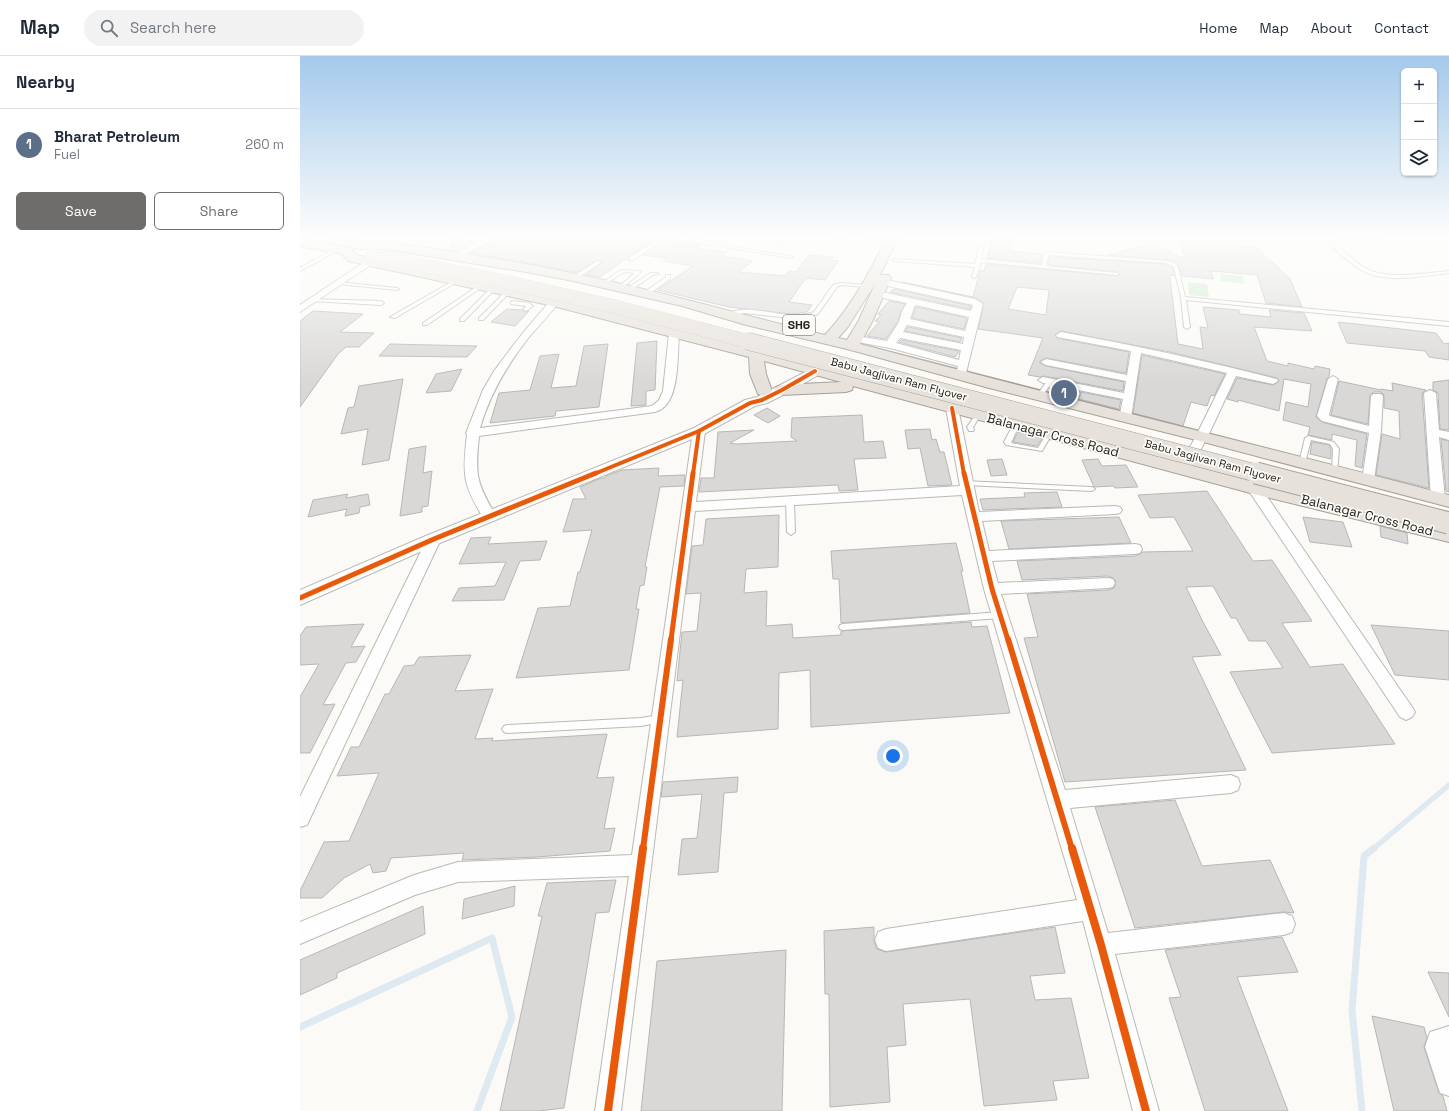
<!DOCTYPE html>
<meta charset="utf-8">
<style>
:root{--surface:#fff;--page:#f2f2f3;--text:#1f2937;--muted:#747a83;--line:#e0e1e3;--accent:#6e6d6b}
body{margin:0;font-family:"Space Grotesk",sans-serif;background:var(--page);color:var(--text)}
.controls{position:absolute;right:12px;top:12px;display:grid;overflow:hidden;border-radius:6px;box-shadow:0 1px 3px #0004}
.controls button{width:36px;height:36px;display:grid;place-items:center;padding:0;border:0;border-bottom:1px solid var(--line);background:var(--surface);color:var(--text);font:20px sans-serif}
.you{position:absolute;left:593px;top:700px;width:14px;height:14px;margin:-10px;border:3px solid #fff;border-radius:50%;background:#1a73e8;box-shadow:0 0 0 6px #1a73e833}
.badge{display:grid;place-items:center;width:26px;height:26px;border-radius:50%;background:var(--accent);color:#fff;font-size:13px;font-weight:700}
.pin{position:absolute;translate:-50% -50%;border:2px solid #fff;box-shadow:0 1px 4px #0006}
.list{margin:0;padding:0;list-style:none}
h2{display:flex;justify-content:space-between;align-items:center;height:52px;margin:0;padding:0 16px;font-size:17px}
h2 small{font-size:13px;font-weight:400;color:var(--muted)}
.list li{display:grid;grid-template-columns:26px 1fr auto;gap:12px;align-items:center;box-sizing:border-box;height:72px;padding:0 16px;border-top:1px solid var(--line)}
.list b{display:block;font-size:15px;white-space:nowrap}
.list p{margin:0;font-size:13px;white-space:nowrap;color:var(--muted)}
.list em{font-size:13px;font-style:normal;color:var(--muted)}
.actions{display:flex;gap:8px;padding:12px 16px}
.actions a{flex:1;padding:9px 0;border:1px solid var(--accent);border-radius:6px;text-align:center;font-size:14px;color:var(--accent)}
.actions .main{background:var(--accent);color:#fff}
.icon{flex:none;width:22px;height:22px;fill:none;stroke:currentColor;stroke-width:2;stroke-linecap:round;stroke-linejoin:round}
.map{position:relative;flex:none;width:1149px;height:1055px;overflow:hidden}
header{display:flex;align-items:center;gap:24px;box-sizing:border-box;height:56px;padding:0 20px;background:var(--surface);border-bottom:1px solid var(--line)}
header strong{font-size:19px}
nav{display:flex;gap:22px;margin-inline-start:auto;font-size:14px}
.search{width:280px;height:36px;background:var(--page);display:flex;align-items:center;gap:10px;box-sizing:border-box;padding:0 14px;border-radius:22px;color:var(--muted);font-size:15px}
main{display:flex}
aside{flex:1;background:var(--surface)}
.map>svg:first-child{display:block}
.green{fill:#cbeace}
.lines{fill:none;stroke-linecap:round;stroke-linejoin:round}
.stream-far1{stroke:#dfe9f2;stroke-width:5.5}
.stream{stroke:#dfe9f2;stroke-width:7}
.building{fill:#d9d8d7;stroke:#b8b7b5;fill-rule:evenodd}
.service-casing{stroke:#b9b9b6;stroke-width:2}
.minor-casing{stroke:#b9b9b6;stroke-width:2}
.tertiary-casing{stroke:#b9b9b6;stroke-width:2}
.primary-casing{stroke:#a7a095;stroke-width:2}
.service{fill:#fefefe;fill-rule:evenodd}
.minor{fill:#fefefe;fill-rule:evenodd}
.tertiary{fill:#fefefe;fill-rule:evenodd}
.primary{fill:#e6e1db;fill-rule:evenodd}
.primary-bridge-far2-casing{stroke:#a7a095;stroke-width:14;stroke-linecap:butt}
.primary-bridge-far1-casing{stroke:#a7a095;stroke-width:18;stroke-linecap:butt}
.primary-bridge-casing{stroke:#a7a095;stroke-width:23;stroke-linecap:butt}
.primary-bridge-far2{stroke:#e6e1db;stroke-width:14}
.primary-bridge-far1{stroke:#e6e1db;stroke-width:17}
.primary-bridge{stroke:#e6e1db;stroke-width:21}
.cycleway-far3-casing{stroke:#fcfbf6;stroke-width:6}
.cycleway-far2-casing{stroke:#fcfbf6;stroke-width:8}
.cycleway-far1-casing{stroke:#fcfbf6;stroke-width:8}
.cycleway-casing{stroke:#fcfbf6;stroke-width:10}
.cycleway-far3{stroke:#e8590c;stroke-width:4}
.cycleway-far2{stroke:#e8590c;stroke-width:5}
.cycleway-far1{stroke:#e8590c;stroke-width:6}
.cycleway{stroke:#e8590c;stroke-width:8}
.labels{text-anchor:middle;dominant-baseline:central;stroke-width:3.5;stroke-linejoin:round;paint-order:stroke}
.far-street-label{font-size:11px;fill:#22211f;stroke:#fcfbf6}
.shield{fill:#fcfbf6;stroke:#636260;stroke-width:1}
.shield-label{font-size:12px;font-weight:bold;fill:#22211f}
.street-label{font-size:13px;fill:#22211f;stroke:#fcfbf6}
</style>
<header>
<strong>Map</strong>
<div class="search"><svg class="icon" aria-label="search" viewBox="0 0 24 24"><circle cx="10" cy="10" r="6"/><path d="M15 15l6 6"/></svg>Search here</div>
<nav><a>Home</a><a>Map</a><a>About</a><a>Contact</a></nav>
</header>
<main>
<aside>
<h2>Nearby<small></small></h2>
<ul class="list">
<li><span class="badge" style="background:#5c6f8a">1</span><div><b>Bharat Petroleum</b><p>Fuel</p></div><em>260 m</em></li>
</ul>
<div class="actions"><a class="main">Save</a><a>Share</a></div>
</aside>
<div class="map">
<svg width="1149" height="1055" viewBox="0 0 1149 1055">
<rect width="100%" height="100%" fill="#fbfaf7"/>
<g class="green">
<path d="M920,218L943,220L944,228L921,225Z"/>
<path d="M888,226L907,228L909,241L889,239Z"/>
</g>
<g class="lines">
<path class="stream-far1" d="M1073,793L1149,729"/>
<g class="stream">
<path d="M0,971L192,882L212,961L177,1055"/>
<path d="M1062,1055L1052,954L1064,800L1074,792"/>
</g>
</g>
<g class="building">
<path d="M199,180H359L300,221L286,218L302,207V205L297,204L277,216L172,197Z"/>
<path d="M693,180H713L710,195L742,198L741,207L687,202Z"/>
<path d="M153,182L174,186L159,194L151,193Z"/>
<path d="M366,183L402,189L397,192L428,196L423,200L452,205L439,216L485,220L489,215L496,216L509,199L533,201L531,204L538,205L525,224L506,222L489,246L512,249L507,256L492,258L429,251L357,234L393,210L363,205L367,202L343,199Z"/>
<path d="M880,186L900,188V186L956,191L990,223L1002,251L966,247L957,219L911,215L913,223L882,220L879,211L875,206L867,204L809,199L851,187L885,203Z"/>
<path d="M749,201L866,208L873,212L874,220L870,219V222L878,288L903,293L900,271L908,272L903,251L939,254L940,258L971,261L969,254L1004,257L1012,275L954,271L967,305L988,310V307L1014,313L1015,310L1030,313L1029,320L1027,323L1016,361L1022,366L1067,378L1062,412L1055,410L1057,384L1032,378V384L1008,379L1010,371L983,364L986,346L1008,351L1011,328L984,323L979,355L938,344V346L927,343L937,322L973,329L979,325L977,322L870,296L761,275L755,279L757,282L829,296L826,317L746,302L740,305V307L746,310L824,326L823,335L743,320L740,321L728,319L743,282L678,273L684,247L676,242L602,226L673,241L680,215H684L686,208L817,220L820,219L817,216L748,209ZM717,231L749,234L746,259L708,253Z"/>
<path d="M594,233L671,250L670,253L590,236Z"/>
<path d="M589,245L605,248L601,255L598,265L586,283L567,280L579,266L575,265L581,259L578,258Z"/>
<path d="M616,251L667,262L664,273L612,262Z"/>
<path d="M207,253L223,254L226,256L229,255L215,270L191,266Z"/>
<path d="M13,255L63,258L40,276L74,277L59,291H46L38,298L0,351V265Z"/>
<path d="M1038,266L1136,277L1144,288L1149,287V304L1129,301L1125,295L1047,287Z"/>
<path d="M608,271L662,282L660,286L605,275Z"/>
<path d="M601,284L659,295V296L655,301L599,286Z"/>
<path d="M357,285L355,334L346,335V349L331,350L337,287Z"/>
<path d="M90,288L177,290L167,301L79,300Z"/>
<path d="M308,288L299,351L256,355L255,360L190,367L199,337L230,334L240,300L259,298L251,332L276,330L284,290Z"/>
<path d="M842,299L925,318L914,340L911,339L907,350L891,346L883,370L833,357Z"/>
<path d="M162,313L151,335L126,337L136,318Z"/>
<path d="M103,323L89,404L62,409L68,373L41,378L48,352L54,351L59,330Z"/>
<path d="M1149,324V374L1140,373L1138,337L1133,334V326Z"/>
<path d="M1039,325L1081,334V333L1093,335L1092,327L1126,334L1122,337L1129,432L1076,419L1082,378L1100,383L1099,355L1084,352V339L1081,336H1073L1070,340L1068,368L1031,359Z"/>
<path d="M751,333L772,337L771,341H769L750,336Z"/>
<path d="M781,336L821,344L819,353L779,343Z"/>
<path d="M467,352L480,360L468,367L454,359Z"/>
<path d="M562,359L564,386L583,385L586,402L554,403L558,434L539,435L538,429L399,436L401,422H414L418,376L454,374L430,387L436,388L497,385L491,381L492,362Z"/>
<path d="M630,373L632,384L636,383L640,396H644L652,429L628,430L620,392L608,393L605,374Z"/>
<path d="M718,376L742,382L737,390L713,386Z"/>
<path d="M1141,383L1149,385V436L1146,435Z"/>
<path d="M1012,386L1029,389L1031,393V403L1010,398Z"/>
<path d="M126,390L123,417L132,415L128,450L122,451V456L100,460L109,393Z"/>
<path d="M702,403L707,419L691,420L687,404Z"/>
<path d="M798,403L802,410L826,409L838,431L815,432L813,430L794,431L782,404Z"/>
<path d="M359,412L358,420L385,419L384,430L360,431L345,511H347L344,529L340,530L336,553H339L329,614L216,622L238,552L270,550L278,516H280L292,474L263,476L273,443H286L280,431L301,422H305L306,420L322,414Z"/>
<path d="M907,435L953,505L972,504L1012,565L982,567L1010,611L1043,608L1095,688L972,697L930,616L983,612L966,585H949L936,562H931L913,530L886,531L903,566L921,599L892,601L946,714L765,726L724,582L738,581L727,538L808,534L814,532L816,526L813,522L808,520L722,524L717,505L835,500L840,498L842,496L893,495L874,461L850,462L838,439Z"/>
<path d="M757,436L762,451L683,454L680,443L725,441L724,437Z"/>
<path d="M48,438L46,442L68,438L70,449L60,451L59,457L45,460L47,453L8,461L13,444Z"/>
<path d="M479,459L478,511L446,513L444,537L467,535L466,570L492,568L493,582L541,579V575L671,566L672,571L687,570L710,657L511,671L510,614L479,617L478,673L377,681L383,624L377,625L382,576L397,575L401,537L386,538L392,490L403,489L406,463Z"/>
<path d="M819,461L831,487L709,493L701,465Z"/>
<path d="M1003,461L1043,466L1052,491L1010,486Z"/>
<path d="M1080,470L1107,477L1108,488L1081,481Z"/>
<path d="M191,481L188,488L247,485L240,504L220,505L204,544L152,545L159,532L195,530L206,506L159,508L171,482Z"/>
<path d="M656,487L663,515H661L670,557L541,567L539,523H533L531,495Z"/>
<path d="M64,568L51,591L65,590L56,606L46,607L23,649L35,648L10,697H0V641L19,608L0,609V580L6,571Z"/>
<path d="M1071,569L1149,575V624L1095,619Z"/>
<path d="M171,599L155,635L193,633L175,683L193,682L192,685L307,678L297,722L314,721L304,773L315,772L310,795L237,801L162,804L164,797L91,802L86,815L73,817L70,808L44,822L22,842H0V835L24,786L49,785L79,717L37,720L51,691H59L85,638H89L104,610L114,609L119,601Z"/>
<path d="M438,721L437,736L424,737L418,816L378,819L382,783L397,782L402,738L361,741L363,726Z"/>
<path d="M875,744L902,810L970,804L994,857L984,856L835,872L795,751Z"/>
<path d="M316,824L309,856L296,857L264,1052L239,1055H200L242,860H238L247,827Z"/>
<path d="M215,830L214,850L162,863L164,843Z"/>
<path d="M123,850L125,878L37,917V922L0,939V904Z"/>
<path d="M574,871V885L577,893L586,896L755,871L765,917L730,920L735,944L771,942L789,1022L753,1025L757,1044L684,1050L670,943L603,948L606,989L587,991L590,1046L530,1051L529,938H525L524,875Z"/>
<path d="M982,881L998,916L937,921L988,1055H905L869,942L881,941L865,894Z"/>
<path d="M486,894L482,1055H341L357,905Z"/>
<path d="M1128,916L1149,917V961Z"/>
<path d="M1072,960L1124,971L1127,982L1124,991L1139,1037L1143,1040L1147,1055H1094Z"/>
</g>
<g class="lines">
<g class="service-casing">
<g id="service">
<path d="M362,180H377L409,186L417,180H422L414,187L493,201L491,202L366,181L333,204H329V202Z"/>
<path d="M484,180H489L480,189H476V187Z"/>
<path d="M515,180H535L589,186L591,187L589,188Z"/>
<path d="M1021,180L1028,182L1106,180L1031,184C1042,193 1052,204 1064,211C1085,225 1126,217 1149,215V217C1124,220 1083,228 1061,214C1049,206 1031,190 1021,180Z"/>
<path d="M681,191L683,192L681,203L742,209L744,197L746,196L867,205L875,207L878,211L885,241L1149,266V270L886,244L890,271L887,273L884,271L881,242L874,211L866,207L748,199L746,210L817,217L819,218L817,219L681,206L676,221L674,222L672,221L675,211L594,205L592,204L594,203L675,208L679,192Z"/>
<path d="M36,192L40,193L0,215V212Z"/>
<path d="M297,205L301,206L278,222H274V220Z"/>
<path d="M321,214L339,215L341,216L321,233L317,232L335,217L324,216L304,229L300,228Z"/>
<path d="M350,217H357L359,218L353,219L329,235L325,234Z"/>
<path d="M366,219H370V223L347,239H343V237L366,221Z"/>
<path d="M153,225L157,226L95,262L90,261Z"/>
<path d="M37,226L97,232L99,233L97,234L39,228H37Z"/>
<path d="M541,227L566,229L568,230L566,231L541,229L537,231L518,258L513,260L492,262L444,257L428,261L425,259C450,244 487,267 514,256L533,229Z"/>
<path d="M178,230L182,231L127,269H123V267Z"/>
<path d="M191,232L195,233L164,265H160V263Z"/>
<path d="M206,235L210,236L183,264H179V262Z"/>
<path d="M10,243L81,245L84,247L81,249L12,245H10Z"/>
<path d="M213,245L229,247L233,250L226,255L223,253L227,250L211,248V246Z"/>
<path d="M747,327L777,334L780,337L774,350L772,351L769,349L774,337L773,336L749,331L741,341H737L736,340L745,328Z"/>
<path d="M678,357L681,359L673,371L674,374L673,375H669L667,371L676,358Z"/>
<path d="M716,367L719,369L711,387L738,392L747,377H751L752,378L742,395L706,389L704,386L713,369Z"/>
<path d="M1008,380L1034,386L1039,393L1037,418H1033L1032,416L1033,393L1030,388L1011,384L1005,407L1004,408H1000L999,407L1005,382Z"/>
<path d="M664,425L792,431L795,433L792,435L666,429H664L663,427Z"/>
<path d="M487,443H490L494,445L495,476L491,479L487,476L486,445Z"/>
<path d="M700,556L703,557L704,559L703,561L700,562L543,574L540,573L539,571L540,569L543,568Z"/>
<path d="M359,659L362,660L364,663L362,666L341,670L207,677L204,676L202,673L204,670L207,669L341,662Z"/>
</g>
</g>
<g class="minor-casing">
<g id="minor">
<path d="M47,180H58L46,188H40L39,186Z"/>
<path d="M187,180H198L163,200L160,201L156,198Z"/>
<path d="M69,203L73,206L72,208L0,256V249Z"/>
<path d="M582,223L675,243L683,248L665,321H657L656,319L658,310L590,292L552,285L551,283L552,281L556,280L587,285L599,266L602,255L607,247L574,240L572,238L574,236L577,235L671,255L673,249L579,228L577,226L579,224ZM615,249L669,261L665,275L610,263ZM607,269L664,281L663,288L603,276ZM600,282L661,294L659,304L596,287Z"/>
<path d="M254,243L259,246C250,258 239,270 229,281C207,309 190,338 180,372L352,350L359,344L363,335L369,277L374,274L379,277C377,299 381,350 355,356L179,380C175,419 176,426 196,460L194,463L189,465L184,463C163,429 162,419 167,379L166,377L183,334L194,315L222,278L251,244Z"/>
<path d="M761,276C834,289 906,305 977,323L978,325L973,328L936,320L908,380L890,413L888,416H880L878,413L896,380L927,317L841,297L831,362L829,364H821L819,362L823,343L743,327L738,324L743,321L824,337L826,325L746,309L741,306L746,303L827,319L831,295L757,281L756,279Z"/>
<path d="M1033,320L1038,323L1029,359L1030,360L1069,370L1071,340L1073,338H1081L1083,340L1081,375L1074,424L1073,427H1063L1062,424L1069,377L1022,365L1017,360L1028,323Z"/>
<path d="M1130,334L1136,337L1139,374L1149,376V384L1139,381L1145,443L1143,446L1138,447L1133,446L1131,443L1124,337Z"/>
<path d="M652,349L656,350L658,352L679,456L815,450L820,451L822,454L820,457L815,458L682,465L689,495L835,488L840,489L842,493L840,497L835,498L692,505L698,527L808,522L813,523L815,527L813,531L808,532L701,538L765,734L931,719L938,722L940,728L938,734L931,737L770,752L808,877L984,857L992,860L995,868L992,876L984,879L815,898L859,1055H833L783,865L586,895L578,892L575,884L578,876L586,873L777,844L684,533L662,439L395,455L321,1055H295L329,820L158,826L115,839L0,888V866L114,819L158,806L332,799L393,375L395,372H403L405,375L396,446L660,430L646,352L648,350Z"/>
<path d="M954,428L959,429L1112,651L1115,656L1112,661L1106,664L1100,661L947,432L949,429Z"/>
<path d="M134,478L139,480L141,483L7,769L0,771V741L127,483L129,480Z"/>
<path d="M1149,970V1040L1140,1037L1125,991L1130,976Z"/>
</g>
</g>
<g class="tertiary-casing">
<path id="tertiary" d="M515,311L520,312L522,315L520,318L487,337L467,347L455,350L404,378L140,487L0,549V534L128,479L394,372L445,344L457,341Z"/>
</g>
<g class="primary-casing">
<g id="primary">
<path d="M34,180L60,185H84C147,195 210,204 272,217C357,234 441,259 525,279C551,251 571,215 587,180H599L580,219H589L591,222L573,264L560,288C756,340 953,388 1149,439V451L896,384L689,332L547,293L446,269L382,250L273,225L226,216L84,193H60L30,187L28,184L30,181ZM575,228L559,264L547,284L538,282L547,272Z"/>
<path d="M0,182L50,192L56,199L259,243L461,295L658,348L954,426L1149,472V486L954,438L553,330L552,334L546,336L482,339L476,337L474,334L476,331L482,329L541,326L464,305L466,318L472,335L470,338L464,340L458,338L450,318L449,301L253,250L48,205L42,198L0,190Z"/>
</g>
</g>
<use href="#service" class="service"/>
<use href="#minor" class="minor"/>
<use href="#tertiary" class="tertiary"/>
<use href="#primary" class="primary"/>
<g class="primary-bridge-far2-casing">
<path id="primary-bridge-far2" d="M72,200L187,222L312,250L450,286"/>
</g>
<g class="primary-bridge-far1-casing">
<path id="primary-bridge-far1" d="M447,285L960,418"/>
</g>
<g class="primary-bridge-casing">
<path id="primary-bridge" d="M956,417L1149,467"/>
</g>
<use href="#primary-bridge-far2" class="primary-bridge-far2"/>
<use href="#primary-bridge-far1" class="primary-bridge-far1"/>
<use href="#primary-bridge" class="primary-bridge"/>
<g class="cycleway-far3-casing">
<g id="cycleway-far3">
<path d="M652,352L664,418"/>
<path d="M294,418L399,375L450,347L462,344L482,334L515,315"/>
<path d="M393,418L399,375"/>
</g>
</g>
<g class="cycleway-far2-casing">
<g id="cycleway-far2">
<path d="M664,417L692,533L708,584"/>
<path d="M0,542L134,483L296,417"/>
<path d="M371,584L393,417"/>
</g>
</g>
<g class="cycleway-far1-casing">
<g id="cycleway-far1">
<path d="M708,583L772,793"/>
<path d="M343,793L371,583"/>
</g>
</g>
<g class="cycleway-casing">
<g id="cycleway">
<path d="M772,792L801,889L846,1055"/>
<path d="M308,1055L343,792"/>
</g>
</g>
<use href="#cycleway-far3" class="cycleway-far3"/>
<use href="#cycleway-far2" class="cycleway-far2"/>
<use href="#cycleway-far1" class="cycleway-far1"/>
<use href="#cycleway" class="cycleway"/>
</g>
<linearGradient id="sky" x2="0" y2="1"><stop stop-color="#a4c9ec"/><stop offset="0.55" stop-color="#fdfdfb"/><stop offset="1" stop-color="#fdfdfb" stop-opacity="0"/></linearGradient>
<rect width="1149" height="328" fill="url(#sky)"/>
<g class="labels">
<g class="far-street-label">
<text transform="translate(599 323) rotate(15)">Babu Jagjivan Ram Flyover</text>
<text transform="translate(913 405) rotate(15)">Babu Jagjivan Ram Flyover</text>
</g>
<rect class="shield" x="483" y="259" width="32" height="20" rx="3"/>
<g class="shield-label">
<text x="499" y="269">SH6</text>
</g>
<g class="street-label">
<text transform="translate(753 379) rotate(15)">Balanagar Cross Road</text>
<text transform="translate(1067 459) rotate(14)">Balanagar Cross Road</text>
</g>
</g>
</svg>
<div class="controls">
<button>+</button>
<button>−</button>
<button><svg class="icon" aria-label="layers" viewBox="0 0 24 24"><path d="M12 4l9 5-9 5-9-5zM3 14l9 5 9-5"/></svg></button>
</div>
<div class="you"></div>
<div class="pin badge" style="left:764px;top:337px;background:#5c6f8a">1</div>
</div>
</main>
